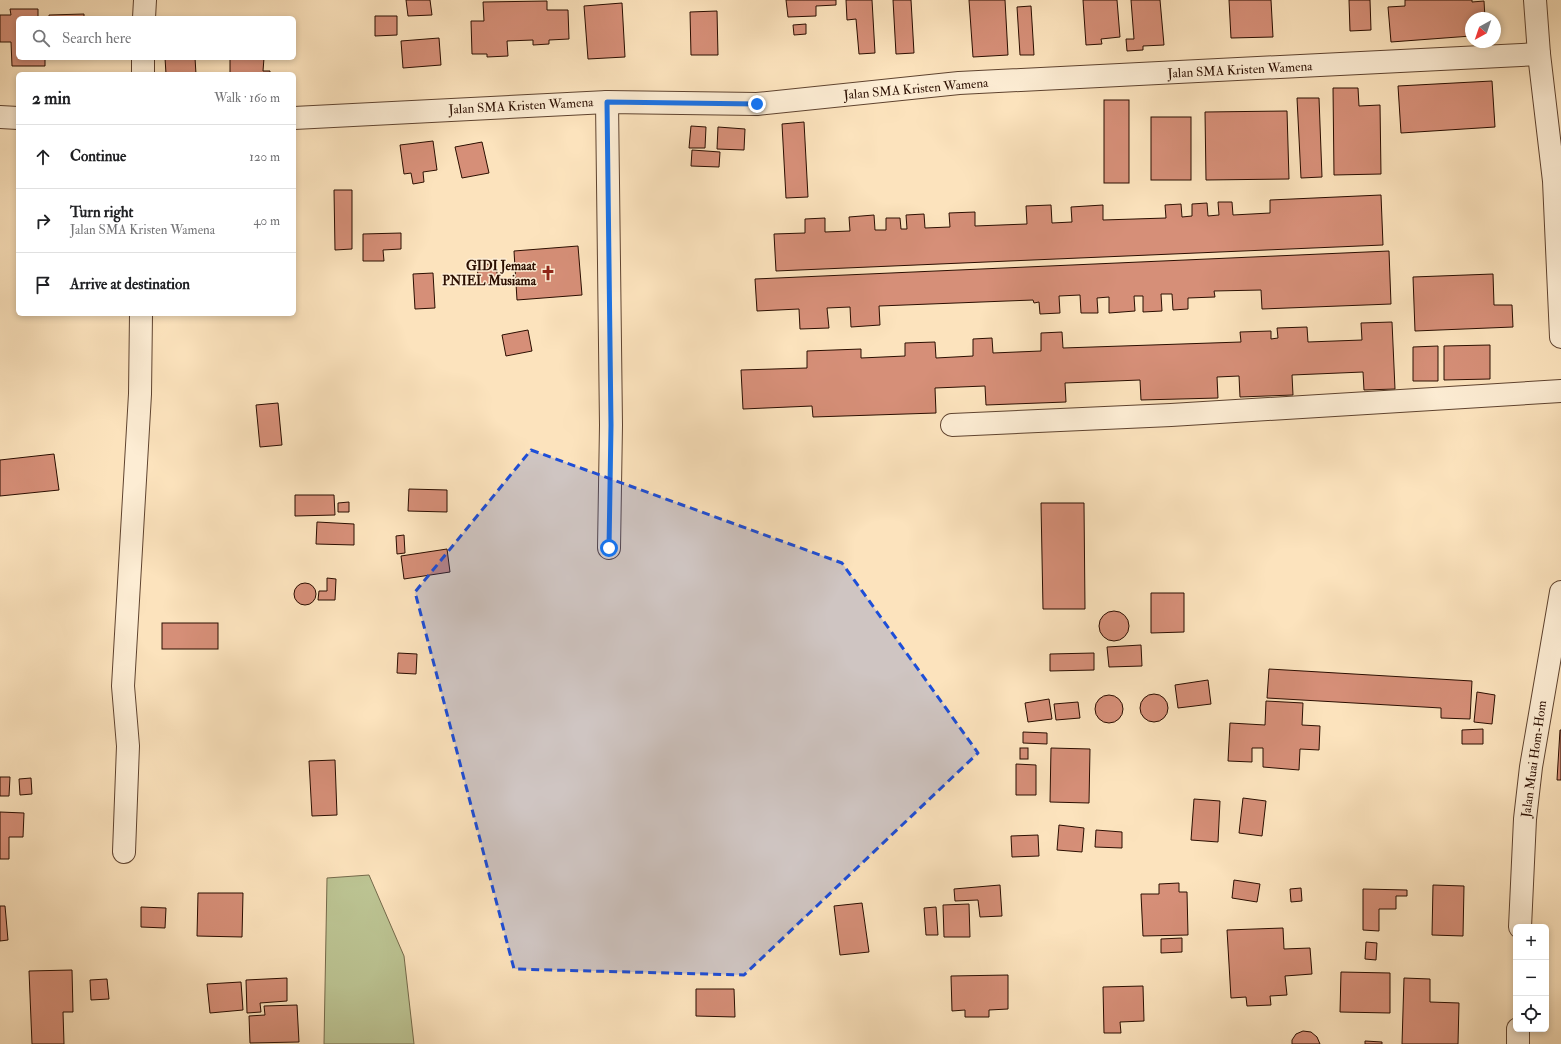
<!DOCTYPE html>
<meta charset="utf-8">
<style>
:root{--surface:#fff;--page:#f2f2f2;--text:#202124;--muted:#757577;--line:#e0e0e0}
body{margin:0;font-family:"IM FELL Double Pica",serif;background:var(--page);color:var(--text)}
.controls{position:absolute;right:12px;bottom:12px;display:grid;overflow:hidden;border-radius:6px;box-shadow:0 2px 6px #0003}
.controls button{width:36px;height:36px;display:grid;place-items:center;padding:0;border:0;border-bottom:1px solid var(--line);background:var(--surface);color:var(--text);font:20px sans-serif}
.compass{position:absolute;left:1465px;top:12px;width:36px;height:36px;border-radius:50%;background:var(--surface);box-shadow:0 2px 6px #0003;rotate:220deg}
.stop{position:absolute;width:12px;height:12px;margin:-9px;border:3px solid #1a73e8;border-radius:50%;background:#fff}
.stop.end{background:#1a73e8;border-color:#fff;box-shadow:0 1px 4px #0008}
.list{margin:0;padding:0;list-style:none}
h2{display:flex;justify-content:space-between;align-items:center;height:52px;margin:0;padding:0 16px;font-size:17px}
h2 small{font-size:13px;font-weight:400;color:var(--muted)}
.list li{display:grid;grid-template-columns:26px 1fr auto;gap:12px;align-items:center;box-sizing:border-box;height:64px;padding:0 16px;border-top:1px solid var(--line)}
.list b{display:block;font-size:15px;white-space:nowrap}
.list p{margin:0;font-size:13px;white-space:nowrap;color:var(--muted)}
.list em{font-size:13px;font-style:normal;color:var(--muted)}
.icon{flex:none;width:22px;height:22px;fill:none;stroke:currentColor;stroke-width:2;stroke-linecap:round;stroke-linejoin:round}
.map{position:relative;flex:none;width:1561px;height:1044px;overflow:hidden}
.search{position:absolute;background:var(--surface);box-shadow:0 2px 6px #0003;left:16px;top:16px;width:280px;height:44px;display:flex;align-items:center;gap:10px;box-sizing:border-box;padding:0 14px;border-radius:6px;color:var(--muted);font-size:15px}
.panel{position:absolute;background:var(--surface);box-shadow:0 2px 6px #0003;left:16px;top:72px;width:280px;height:244px;border-radius:6px}
.map>svg:first-child{display:block}
.green{fill:#bcc493;stroke:#74694a}
.building{fill:#d68f78;stroke:#2b0e00}
.lines{fill:none;stroke-linecap:round;stroke-linejoin:round}
.minor-casing{stroke:#5f432f;stroke-width:24}
.tertiary-casing{stroke:#5f432f;stroke-width:24}
.minor{stroke:#fdedd4;stroke-width:22}
.tertiary{stroke:#fdedd4;stroke-width:22}
.route{stroke:#1a73e8;stroke-width:5}
.marked{fill:#1d4ed8;fill-opacity:0.2;stroke:#1d4ed8;stroke-width:3;stroke-dasharray:8 5;stroke-linejoin:round}
.labels{text-anchor:middle;dominant-baseline:central;stroke-width:3;stroke-linejoin:round;paint-order:stroke}
.street-label{font-size:13px;fill:#2b0e00;stroke:#fdedd4}
.poi-label{font-size:13px;font-weight:bold;fill:#2b0e00;stroke:#fdedd4;text-anchor:end}
</style>
<div class="map">
<svg width="1561" height="1044" viewBox="0 0 1561 1044">
<rect width="100%" height="100%" fill="#fce3bd"/>
<filter id="stains"><feTurbulence type="fractalNoise" baseFrequency=".005" numOctaves="4"/><feColorMatrix values="0 0 0 0 .2 0 0 0 0 .09 0 0 0 0 .02 0 0 0 .5 -.17"/></filter>
<radialGradient id="worn" r=".72"><stop offset=".6" stop-color="#630" stop-opacity="0"/><stop offset="1" stop-color="#630" stop-opacity=".3"/></radialGradient>
<path class="green" d="M369,875L404,956L414,1044H324L327,878Z"/>
<g class="building">
<path d="M406,0H430L432,15L408,16Z"/>
<path d="M786,0H836V5L816,6V16L788,17Z"/>
<path d="M846,0H872L875,53L859,54L856,19L847,20Z"/>
<path d="M893,0H911L914,53L896,54Z"/>
<path d="M969,0H1005L1008,55L973,57Z"/>
<path d="M1083,0H1117L1120,37L1101,39L1102,44L1086,45Z"/>
<path d="M1131,0H1160L1164,45L1143,46V50L1127,51L1126,39H1134Z"/>
<path d="M1229,0H1271L1273,37L1231,38Z"/>
<path d="M1349,0H1370L1371,30L1350,31Z"/>
<path d="M1405,0H1472V2L1484,1L1485,18H1490H1471V36L1391,42L1388,7L1405,6Z"/>
<path d="M547,1V10H568L569,39L549,40V44L533,45V40L507,41L508,56L487,57V54H472L471,21H484L483,2Z"/>
<path d="M622,3L625,57L588,59L584,6Z"/>
<path d="M1031,6L1034,55H1020L1017,7Z"/>
<path d="M10,9H38V18H18V58H45V66H12L11,42H0V15H11Z"/>
<path d="M717,11L718,55H691L690,12Z"/>
<path d="M84,14V18H49V15Z"/>
<path d="M375,16H397V35L375,36Z"/>
<path d="M806,24V34L794,35L793,25Z"/>
<path d="M439,38L441,65L403,68L401,41Z"/>
<path d="M165,58H195L196,74H166Z"/>
<path d="M218,58H264L263,71H270V74H230V58Z"/>
<path d="M1492,81L1495,127L1401,133L1398,86Z"/>
<path d="M1333,88H1358L1359,106L1380,105L1381,174L1334,175Z"/>
<path d="M1297,98H1319L1322,177L1301,178Z"/>
<rect x="1104" y="100" width="25" height="83"/>
<path d="M1287,111L1289,179L1206,180L1205,112Z"/>
<rect x="1151" y="117" width="40" height="63"/>
<path d="M804,122L808,197L786,198L782,124Z"/>
<path d="M691,126L706,127L705,148H689Z"/>
<path d="M718,127L745,129L744,150L717,149Z"/>
<path d="M433,141L437,170L423,172L424,182L413,184L411,173L404,174L400,145Z"/>
<path d="M482,142L489,173L462,178L455,147Z"/>
<path d="M692,150L720,152L719,167L691,166Z"/>
<path d="M334,190H352V249L335,250Z"/>
<path d="M1381,195L1383,245L776,271L774,234L805,233V219L825,218V232L850,231L849,217L874,215L875,230H886V218H900L901,229H907L906,215L924,214L925,228L950,227L949,213L975,212V226L1027,224L1026,206L1051,205L1052,223L1072,222L1071,207L1103,205V220L1166,218L1165,205L1181,204L1182,217L1192,216V204L1207,203L1208,216L1219,215L1218,202H1232L1233,215L1270,213V200Z"/>
<path d="M401,233V249L383,250L384,261H363V234Z"/>
<path d="M578,246L582,295L517,300L514,251Z"/>
<path d="M1389,251L1391,304L1262,309L1261,290L1214,291L1215,297L1188,298V309L1173,310L1172,294H1161L1162,311L1143,312V296H1134L1135,311L1109,313V297L1097,298L1098,313H1081L1080,295L1059,296L1060,313L1040,314L1039,302L1034,303L1033,300L879,306L880,325L851,327L850,307L827,308L829,328L800,329L799,309L757,311L755,279Z"/>
<path d="M496,263L498,283L479,285L477,266Z"/>
<path d="M433,273L435,308L415,309L413,274Z"/>
<path d="M1493,274L1494,305H1512L1513,327L1415,331L1413,277Z"/>
<path d="M1392,322L1395,389L1364,390L1363,372L1292,375L1293,395L1240,397L1239,376L1217,377L1218,398L1141,400L1140,380L1065,383L1066,402L986,405L985,386L935,388L936,413L813,417L812,406L743,409L741,370L807,368V351L861,349V358L905,356V343L935,342L936,358L973,356V339L992,338L993,353L1041,351V333L1062,332L1063,348L1241,342L1240,332L1271,331V339L1278,338L1277,328L1307,327L1308,342L1362,340L1361,323Z"/>
<path d="M528,330L532,351L506,356L502,335Z"/>
<path d="M1490,345V379L1444,380V346Z"/>
<path d="M1438,346V381H1413V347Z"/>
<path d="M278,403L282,445L260,447L256,405Z"/>
<path d="M54,454L59,490L0,496V460Z"/>
<path d="M409,489L447,490V512L408,511Z"/>
<path d="M295,495H334L335,515L295,516Z"/>
<path d="M349,502V512H338V503Z"/>
<path d="M1041,503H1084L1085,609H1043Z"/>
<path d="M317,522L354,524V545L316,544Z"/>
<path d="M404,535L405,553L397,554L396,536Z"/>
<path d="M447,549L450,572L404,579L401,556Z"/>
<path d="M327,578L336,579L335,600H318L319,591H327Z"/>
<circle cx="305" cy="594" r="11"/>
<path d="M1151,593H1184V632L1151,633Z"/>
<circle cx="1114" cy="626" r="15"/>
<rect x="162" y="623" width="56" height="26"/>
<path d="M1141,645L1142,666L1109,667L1107,647Z"/>
<path d="M398,653L417,654L416,674L397,673Z"/>
<path d="M1094,653V670L1050,671V654Z"/>
<path d="M1269,669L1472,681L1470,719L1441,718V708L1267,698Z"/>
<path d="M1208,680L1211,704L1178,708L1175,685Z"/>
<path d="M1477,692L1495,695L1492,724L1474,722Z"/>
<circle cx="1154" cy="708" r="14"/>
<circle cx="1109" cy="709" r="14"/>
<path d="M1049,699L1052,719L1028,722L1025,703Z"/>
<path d="M1266,701L1303,703L1302,725L1320,726L1319,750L1300,749L1299,770L1263,767V748H1252V762L1228,761L1230,723L1265,725Z"/>
<path d="M1078,702L1080,718L1056,720L1054,704Z"/>
<path d="M1483,729V744H1462V730Z"/>
<path d="M1560,730H1561V780H1557Z"/>
<path d="M1023,732L1047,733V744L1023,743Z"/>
<rect x="1020" y="748" width="8" height="11"/>
<path d="M1051,748L1090,749L1089,803L1050,802Z"/>
<path d="M335,760L337,815L312,816L309,761Z"/>
<path d="M1016,764L1036,765V795H1016Z"/>
<path d="M0,777H10L9,796H0Z"/>
<path d="M31,778L32,794L20,795L19,779Z"/>
<path d="M1243,798L1266,801L1262,836L1239,833Z"/>
<path d="M1194,799L1220,801L1218,842L1191,840Z"/>
<path d="M0,812L24,813L23,837H9V859H0Z"/>
<path d="M1059,825L1084,828L1082,852L1057,850Z"/>
<path d="M1096,830L1122,832V848L1095,847Z"/>
<path d="M1038,835L1039,856L1012,857L1011,836Z"/>
<path d="M1234,880L1260,884L1257,902L1232,898Z"/>
<path d="M1179,883V892H1187L1188,935L1143,936L1141,894H1159V884Z"/>
<path d="M1000,885L1002,916L980,917L978,900L955,901L954,889Z"/>
<path d="M1433,885L1464,886L1463,936L1432,935Z"/>
<path d="M1301,888L1302,901L1291,902L1290,889Z"/>
<path d="M1363,889L1407,890V896H1396V909H1379V931L1363,930Z"/>
<path d="M198,893H243L242,937L197,936Z"/>
<path d="M862,903L869,952L840,955L834,906Z"/>
<path d="M969,904L970,937H944L943,905Z"/>
<path d="M0,906H5L8,940L0,941Z"/>
<path d="M141,907L166,908L165,928L141,927Z"/>
<path d="M936,907L938,935H926L924,908Z"/>
<path d="M1283,928L1284,949L1310,948L1312,974L1285,976L1287,995L1270,996L1271,1005L1247,1006L1246,997L1231,998L1227,930Z"/>
<path d="M1182,938V952L1161,953V939Z"/>
<path d="M1366,942L1377,943L1376,960L1365,959Z"/>
<path d="M72,970L73,1012H63L64,1044H32L29,971Z"/>
<path d="M1341,972L1390,973V1013L1340,1012Z"/>
<path d="M1008,975V1009L989,1010V1017H965V1010L952,1011L951,976Z"/>
<path d="M287,978V1001L260,1003L261,1012L247,1013L246,980Z"/>
<path d="M1404,978L1430,979V1002L1459,1003L1458,1044H1402Z"/>
<path d="M107,979L109,999L91,1000L90,980Z"/>
<path d="M241,982L243,1010L210,1013L207,984Z"/>
<path d="M1143,986L1144,1021L1120,1022L1121,1033H1104L1103,987Z"/>
<path d="M696,989H734L735,1017L696,1016Z"/>
<path d="M297,1005L299,1042L250,1043L249,1016L265,1015L264,1006Z"/>
<path d="M1303,1031L1311,1032L1317,1037L1320,1044H1292V1040L1296,1034Z"/>
<path d="M1365,1041L1382,1042V1044H1365Z"/>
</g>
<g class="lines">
<g class="minor-casing">
<g id="minor">
<path d="M144,18L145,0"/>
<path d="M143,74V58"/>
<path d="M607,102L611,425L609,548"/>
<path d="M0,117L18,118"/>
<path d="M294,118L607,102L757,104L959,83L1539,54"/>
<path d="M952,425L1171,415L1561,391"/>
<path d="M124,852L128,746L123,686L140,394L141,314"/>
</g>
</g>
<g class="tertiary-casing">
<g id="tertiary">
<path d="M1535,0L1539,54L1554,181L1561,337"/>
<path d="M1520,927L1525,819L1531,767L1561,592"/>
<path d="M1518,1044V1029"/>
</g>
</g>
<use href="#minor" class="minor"/>
<use href="#tertiary" class="tertiary"/>
</g>
<g class="lines">
<path class="route" d="M609,548L611,425L607,102L757,104"/>
</g>
<path class="marked" d="M531,450L842,563L978,753L744,975L514,969L415,592Z"/>
<defs>
<g id="church-bare" transform="scale(1.2)"><path d="M-1.2-6h2.4v3.5h3.3v2.4h-3.3V6h-2.4V-.1h-3.3v-2.4h3.3Z" fill="#8f2418" stroke="#fdedd4" stroke-width="2.5" paint-order="stroke"/></g>
</defs>
<g fill-rule="evenodd">
<use href="#church-bare" x="548" y="273"/>
</g>
<g class="labels">
<g class="street-label">
<text transform="translate(1240 70) rotate(-3)">Jalan SMA Kristen Wamena</text>
<text transform="translate(916 89) rotate(-5)">Jalan SMA Kristen Wamena</text>
<text transform="translate(521 106) rotate(-3)">Jalan SMA Kristen Wamena</text>
<text transform="translate(1534 759) rotate(-82)">Jalan Muai Hom-Hom</text>
</g>
<g class="poi-label">
<text x="536" y="266">GIDI Jemaat<tspan x="536" dy="15">PNIEL Musiama</tspan></text>
</g>
</g>
<rect width="100%" height="100%" filter="url(#stains)"/>
<rect width="100%" height="100%" fill="url(#worn)"/>
</svg>
<div class="controls">
<button>+</button>
<button>−</button>
<button><svg class="icon" aria-label="locate" viewBox="0 0 24 24"><circle cx="12" cy="12" r="6"/><path d="M12 2v4M12 18v4M2 12h4M18 12h4"/></svg></button>
</div>
<svg class="compass" viewBox="-18 -18 36 36"><path d="M0-13l5 13h-10z" fill="#e53935"/><path d="M0 13l5-13h-10z" fill="#757577"/></svg>
<div class="stop" style="left:609px;top:548px"></div>
<div class="stop end" style="left:757px;top:104px"></div>
<div class="search"><svg class="icon" aria-label="search" viewBox="0 0 24 24"><circle cx="10" cy="10" r="6"/><path d="M15 15l6 6"/></svg>Search here</div>
<section class="panel">
<h2>2 min<small>Walk · 160 m</small></h2>
<ul class="list">
<li><svg class="icon" aria-label="ahead" viewBox="0 0 24 24"><path d="M12 20V5M6 11l6-6 6 6"/></svg><div><b>Continue</b></div><em>120 m</em></li>
<li><svg class="icon" aria-label="right" viewBox="0 0 24 24"><path d="M7 20v-9h11M14 6l5 5-5 5"/></svg><div><b>Turn right</b><p>Jalan SMA Kristen Wamena</p></div><em>40 m</em></li>
<li><svg class="icon" aria-label="arrive" viewBox="0 0 24 24"><path d="M6 21V4h12l-3 4 3 4H6"/></svg><div><b>Arrive at destination</b></div></li>
</ul>
</section>
</div>
